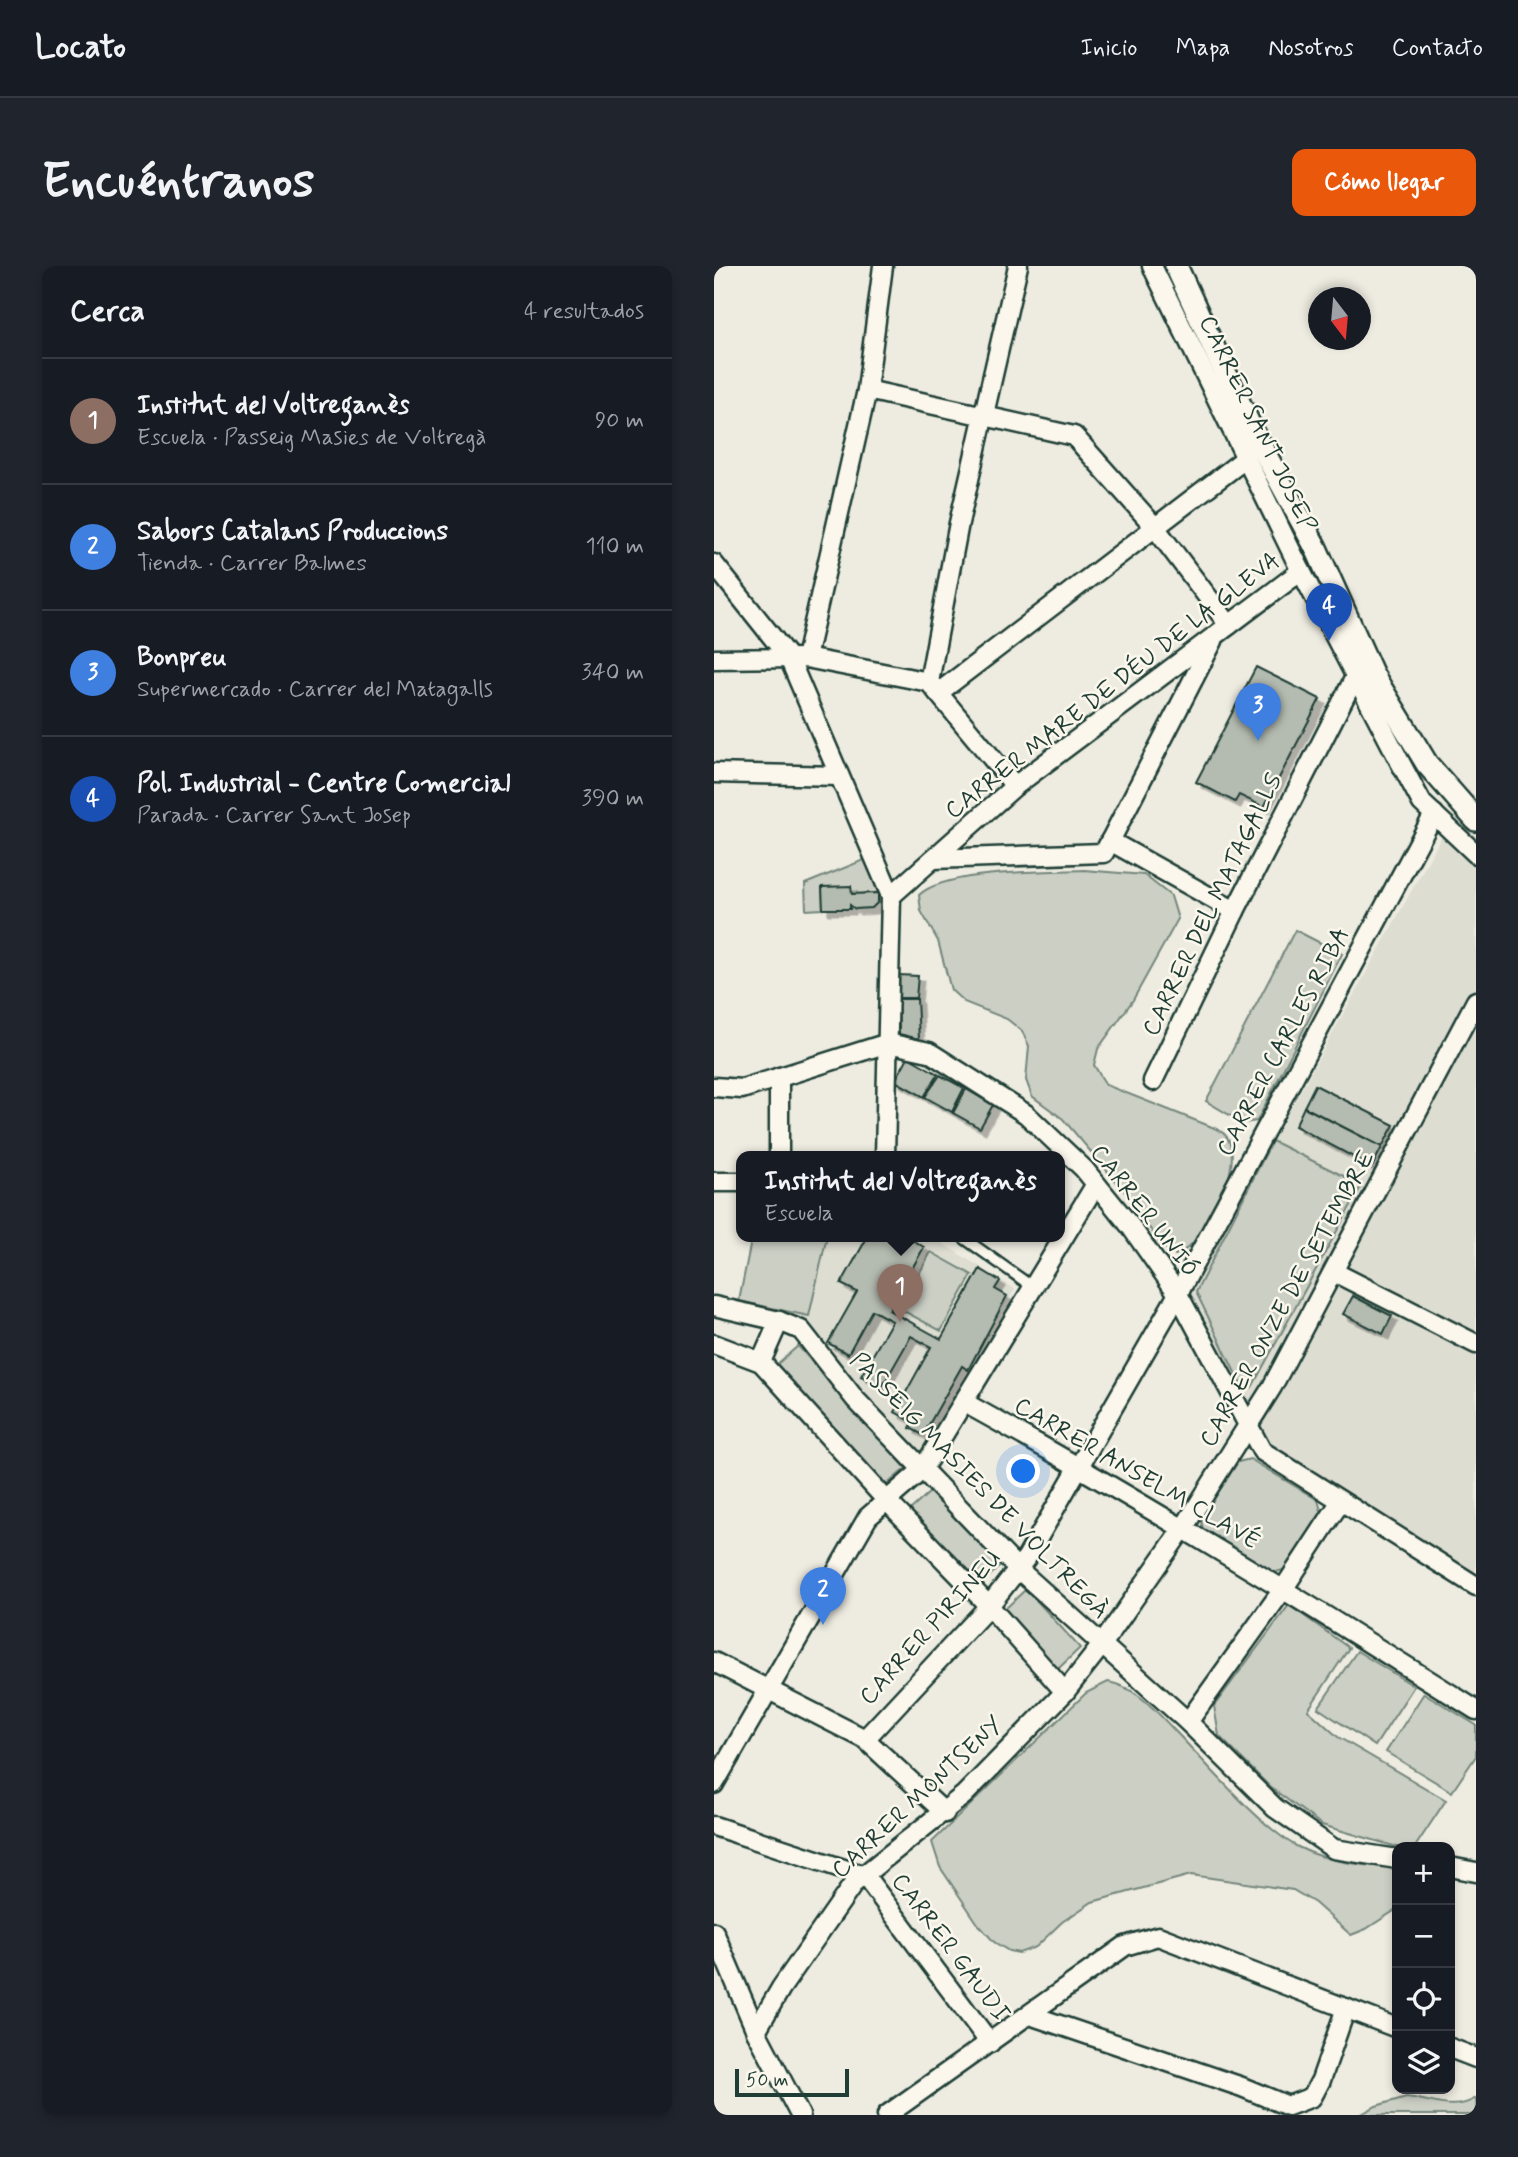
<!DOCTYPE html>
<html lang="es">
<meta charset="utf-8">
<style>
:root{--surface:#171b24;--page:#20242c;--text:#f1f3f6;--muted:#9ea1a6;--line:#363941;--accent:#ea580c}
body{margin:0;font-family:Mynerve,sans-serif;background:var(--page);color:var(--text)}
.controls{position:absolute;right:21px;bottom:21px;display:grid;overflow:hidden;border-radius:14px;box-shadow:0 4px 10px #0003}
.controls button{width:63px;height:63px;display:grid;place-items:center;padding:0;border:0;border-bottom:2px solid var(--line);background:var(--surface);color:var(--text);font:35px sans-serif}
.compass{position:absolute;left:594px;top:21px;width:63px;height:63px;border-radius:50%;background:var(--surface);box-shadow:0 4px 10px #0003;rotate:164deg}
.scale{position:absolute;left:21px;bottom:18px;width:114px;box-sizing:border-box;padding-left:7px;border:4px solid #1f3d34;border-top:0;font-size:19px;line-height:24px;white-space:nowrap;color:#1f3d34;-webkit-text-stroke:5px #fbf7ec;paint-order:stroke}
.you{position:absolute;left:310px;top:1206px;width:24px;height:24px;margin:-18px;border:5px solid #fff;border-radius:50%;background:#1a73e8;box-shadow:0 0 0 10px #1a73e833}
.badge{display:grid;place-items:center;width:46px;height:46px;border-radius:50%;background:var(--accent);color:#fff;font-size:23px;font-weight:700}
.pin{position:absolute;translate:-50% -58px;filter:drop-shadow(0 2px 4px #0008)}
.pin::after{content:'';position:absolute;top:37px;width:24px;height:21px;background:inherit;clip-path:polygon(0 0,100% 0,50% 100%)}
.popup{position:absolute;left:22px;top:885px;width:329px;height:91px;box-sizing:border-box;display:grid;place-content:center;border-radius:14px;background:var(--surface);filter:drop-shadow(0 2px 5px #0005);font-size:23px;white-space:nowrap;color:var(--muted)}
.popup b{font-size:26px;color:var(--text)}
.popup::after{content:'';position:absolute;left:50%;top:100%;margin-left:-14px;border:14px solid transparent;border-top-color:var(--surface)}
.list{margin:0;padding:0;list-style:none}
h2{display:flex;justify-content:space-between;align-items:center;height:91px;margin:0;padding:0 28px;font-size:30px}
h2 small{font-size:23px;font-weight:400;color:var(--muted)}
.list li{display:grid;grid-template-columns:46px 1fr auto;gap:21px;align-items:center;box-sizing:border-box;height:126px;padding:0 28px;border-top:2px solid var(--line)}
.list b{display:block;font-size:26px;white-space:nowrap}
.list p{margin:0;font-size:23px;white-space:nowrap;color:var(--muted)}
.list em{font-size:23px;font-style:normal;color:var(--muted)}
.icon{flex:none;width:38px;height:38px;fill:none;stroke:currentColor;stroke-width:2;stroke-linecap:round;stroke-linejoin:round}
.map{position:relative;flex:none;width:762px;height:1849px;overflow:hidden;border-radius:14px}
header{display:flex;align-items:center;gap:42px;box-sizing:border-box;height:98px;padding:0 35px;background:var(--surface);border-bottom:2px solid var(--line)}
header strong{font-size:33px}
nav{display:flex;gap:38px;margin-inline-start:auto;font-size:24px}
.intro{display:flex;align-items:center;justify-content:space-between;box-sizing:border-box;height:168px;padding:0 42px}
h1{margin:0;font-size:49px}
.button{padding:18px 32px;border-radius:14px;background:var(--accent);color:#fff;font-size:24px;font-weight:700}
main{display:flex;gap:42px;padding:0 42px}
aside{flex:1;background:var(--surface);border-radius:14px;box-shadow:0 4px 10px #0003}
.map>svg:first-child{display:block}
.built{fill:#ddddd2}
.green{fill:#cbcfc4;stroke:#75867c;stroke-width:2}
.building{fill:#b4bbb0;stroke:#1f3d34;stroke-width:2;filter:url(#shadow)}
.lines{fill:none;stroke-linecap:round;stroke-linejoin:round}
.service-casing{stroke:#1f3d34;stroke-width:14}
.minor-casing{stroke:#1f3d34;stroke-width:23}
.tertiary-casing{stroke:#1f3d34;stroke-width:26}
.service{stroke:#fbf7ec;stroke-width:9}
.minor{stroke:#fbf7ec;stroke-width:18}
.tertiary{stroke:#fbf7ec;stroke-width:21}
.labels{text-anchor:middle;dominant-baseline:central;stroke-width:5;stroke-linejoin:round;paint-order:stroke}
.street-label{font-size:24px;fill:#1f3d34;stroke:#fbf7ec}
</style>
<header>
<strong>Locato</strong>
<nav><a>Inicio</a><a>Mapa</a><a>Nosotros</a><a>Contacto</a></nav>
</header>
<div class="intro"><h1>Encuéntranos</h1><a class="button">Cómo llegar</a></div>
<main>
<aside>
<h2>Cerca<small>4 resultados</small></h2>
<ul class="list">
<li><span class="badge" style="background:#8d6e63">1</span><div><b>Institut del Voltreganès</b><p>Escuela · Passeig Masies de Voltregà</p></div><em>90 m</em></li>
<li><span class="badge" style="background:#3f7fe0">2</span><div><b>Sabors Catalans Produccions</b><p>Tienda · Carrer Balmes</p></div><em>110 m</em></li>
<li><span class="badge" style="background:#3f7fe0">3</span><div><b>Bonpreu</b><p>Supermercado · Carrer del Matagalls</p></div><em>340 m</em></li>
<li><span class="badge" style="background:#1a4fb4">4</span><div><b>Pol. Industrial - Centre Comercial</b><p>Parada · Carrer Sant Josep</p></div><em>390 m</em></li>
</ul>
</aside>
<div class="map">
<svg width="762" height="1849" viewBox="0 0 762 1849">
<defs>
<filter id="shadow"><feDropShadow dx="5.5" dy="5.5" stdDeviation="0" flood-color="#0004"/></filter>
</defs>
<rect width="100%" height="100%" fill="#eeece1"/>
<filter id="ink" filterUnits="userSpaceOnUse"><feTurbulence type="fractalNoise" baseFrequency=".0143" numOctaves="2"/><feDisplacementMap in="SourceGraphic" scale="14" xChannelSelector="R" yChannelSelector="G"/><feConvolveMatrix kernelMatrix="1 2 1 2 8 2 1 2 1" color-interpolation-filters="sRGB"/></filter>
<g filter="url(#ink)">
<g class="built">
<path d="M754,523L762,531V1309L550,1175L475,1026Z"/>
<path d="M38,970H217L301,1023L210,1181L202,1185L82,1048L25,1035Z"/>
</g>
<g class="green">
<path d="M152,593L164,627L138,628L108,622L109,643L92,644L91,618Z"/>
<path d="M370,604L430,609L457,630L464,653L419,734L384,783L380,799L392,819L498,861C503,863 509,866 512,870C534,897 489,982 461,989L447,979L412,927L349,853L318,830L312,814L315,780L308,765L293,753L250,736L237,724L224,675L207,645L205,629C231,604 331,606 370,604Z"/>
<path d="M581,664L628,688L543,855L529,857L492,835Z"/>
<path d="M558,875L648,919L538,1121L529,1123L482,1026Z"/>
<path d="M38,970H113L95,1050L25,1035Z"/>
<path d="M217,986L258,1009L227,1065L186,1043Z"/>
<path d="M84,1080L192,1202L170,1221L62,1099Z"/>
<path d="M536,1193L604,1234L608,1248L569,1304L556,1308L489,1266L487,1252L524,1196Z"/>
<path d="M218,1224L287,1299L264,1321L195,1245Z"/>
<path d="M312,1323L366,1382L344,1403L289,1345Z"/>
<path d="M575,1339L635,1382L594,1444L624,1471L732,1534L701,1581H683L608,1559L556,1521L505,1470L500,1440Z"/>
<path d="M643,1385L700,1420L661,1480L604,1442Z"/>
<path d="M394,1416C423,1421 443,1446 462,1466C492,1497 547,1562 584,1581C614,1596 650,1600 683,1602V1643L652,1663L637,1669L601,1637L579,1624L477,1609L378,1636L348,1656L322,1681L305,1687L295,1685L280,1676L264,1658L226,1601L218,1576L372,1427Z"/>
<path d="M710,1427L762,1459V1490L738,1526L672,1486Z"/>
<path d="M692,1831C716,1833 739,1847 762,1832V1849H646L662,1840Z"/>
</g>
<g class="building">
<path d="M542,401L606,433L550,541L525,529L521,536L482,516Z"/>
<path d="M137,620L138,628L164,627V636L158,642L141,643L136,639V643H109L108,621Z"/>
<path d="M185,709L204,710L202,732H183Z"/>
<path d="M184,733H203L205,773L185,768Z"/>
<path d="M194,791L224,808L210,831L181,815Z"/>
<path d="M226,809L250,822L238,846L211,831Z"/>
<path d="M601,819L680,859L668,881L590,841Z"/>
<path d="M252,823L279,839L266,862L239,847Z"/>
<path d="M590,841L668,881L658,901L581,860Z"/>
<path d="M154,970H191L210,981L175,1044L227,1073L266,1003L286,1015L281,1023L293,1030L254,1104L248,1100L209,1169L196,1162L199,1156L181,1146L217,1081L197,1070L168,1121L147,1110L178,1055L158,1044L134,1088L114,1077L143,1026L127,1018Z"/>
<path d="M639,1030L678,1050L669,1068L629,1048Z"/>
</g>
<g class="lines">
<g class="service-casing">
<path id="service" d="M247,970L320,1022"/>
</g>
<g class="minor-casing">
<g id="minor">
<path d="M438,0L587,305L686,496L708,537L762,588"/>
<path d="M153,124L360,170L440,260L515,359"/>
<path d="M0,298L75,392L177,630L171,890"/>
<path d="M92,392L153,124L169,0"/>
<path d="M0,393L92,392L215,416L301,520"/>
<path d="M215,416L245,257L304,0"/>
<path d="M224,427L532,192"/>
<path d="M0,507L125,510"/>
<path d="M396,575L521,645"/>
<path d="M219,593L390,587L499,375"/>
<path d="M177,630L301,520L587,305"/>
<path d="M65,811V890"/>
<path d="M439,815L521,645L642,409"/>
<path d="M0,821L28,823L174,777L215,786L312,848L370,903L417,961L464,1028L548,1185L762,1320"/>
<path d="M0,916H27"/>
<path d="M620,1006L762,1078"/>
<path d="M0,1040L65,1055L87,1064L141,1133L304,1303L474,1456L561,1542L620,1583L683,1593"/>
<path d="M0,1078L47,1096L174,1236L275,1340L351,1426"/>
<path d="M47,1096L65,1055"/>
<path d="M251,1137C425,1233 594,1338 762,1444"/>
<path d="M0,1396L151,1473L231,1547"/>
<path d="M474,1456L570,1322L627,1235"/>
<path d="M151,1473L275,1340L313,1291L464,1028L720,548"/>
<path d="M0,1518L154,1251L208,1204L382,918"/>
<path d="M0,1560L151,1610L276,1777"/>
<path d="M736,1601L762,1606"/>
<path d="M0,1666L42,1765L86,1849"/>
<path d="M316,1749L528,1821L574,1840L598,1831L607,1814L632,1742"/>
<path d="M42,1765L67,1722L140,1617L250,1529L351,1426L387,1380L472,1258L558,1121L762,735"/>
<path d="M736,1782L762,1792"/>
<path d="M173,1849L411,1680L444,1670L683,1762"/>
</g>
</g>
<g class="tertiary-casing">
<path id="tertiary" d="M462,0L535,158L602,282L659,409L713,498L762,554"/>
</g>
<use href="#service" class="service"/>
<use href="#minor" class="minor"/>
<use href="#tertiary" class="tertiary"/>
</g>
</g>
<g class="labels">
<g class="street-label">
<text transform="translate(543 158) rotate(64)">CARRER SANT JOSEP</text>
<text transform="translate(399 420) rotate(-38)">CARRER MARE DE DÉU DE LA GLEVA</text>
<text transform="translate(499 639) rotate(-64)">CARRER DEL MATAGALLS</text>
<text transform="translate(570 776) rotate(-62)">CARRER CARLES RIBA</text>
<text transform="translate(430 945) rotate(52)">CARRER UNIÓ</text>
<text transform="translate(574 1033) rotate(-61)">CARRER ONZE DE SETEMBRE</text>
<text transform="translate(423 1208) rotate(30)">CARRER ANSELM CLAVÉ</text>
<text transform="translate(265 1220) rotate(46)">PASSEIG MASIES DE VOLTREGÀ</text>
<text transform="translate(217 1362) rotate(-48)">CARRER PIRINEU</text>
<text transform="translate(204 1532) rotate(-43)">CARRER MONTSENY</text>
<text transform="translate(236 1682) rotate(53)">CARRER GAUDI</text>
</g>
</g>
</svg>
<div class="controls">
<button>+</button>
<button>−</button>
<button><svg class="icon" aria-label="locate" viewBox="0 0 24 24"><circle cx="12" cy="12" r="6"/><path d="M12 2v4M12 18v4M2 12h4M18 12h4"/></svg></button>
<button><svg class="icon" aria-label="layers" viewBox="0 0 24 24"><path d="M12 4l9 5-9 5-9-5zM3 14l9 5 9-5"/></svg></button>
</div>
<svg class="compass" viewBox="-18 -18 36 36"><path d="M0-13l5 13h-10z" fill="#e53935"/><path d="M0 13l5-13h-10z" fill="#9ea1a6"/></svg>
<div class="scale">50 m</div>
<div class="you"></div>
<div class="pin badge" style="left:186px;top:1056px;background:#8d6e63">1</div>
<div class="popup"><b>Institut del Voltreganès</b>Escuela</div>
<div class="pin badge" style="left:109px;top:1359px;background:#3f7fe0">2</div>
<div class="pin badge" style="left:544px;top:475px;background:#3f7fe0">3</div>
<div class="pin badge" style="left:615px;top:375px;background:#1a4fb4">4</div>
</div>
</main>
